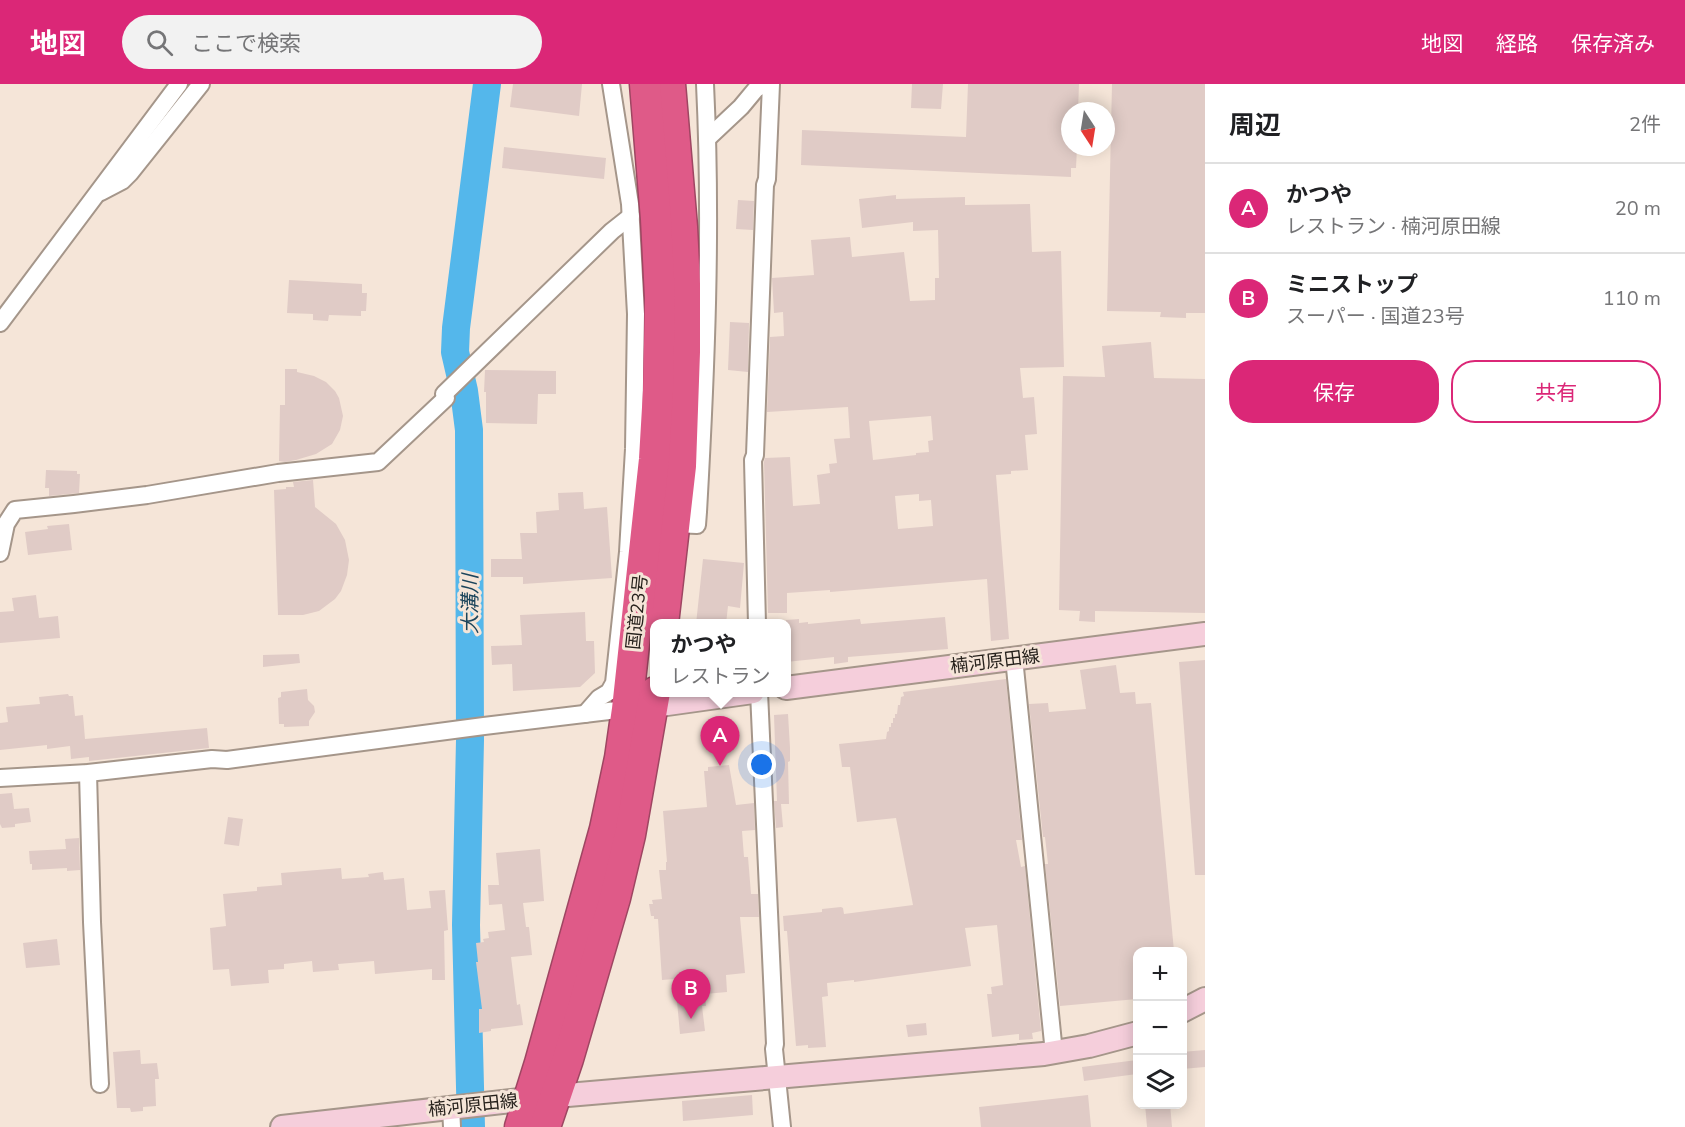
<!DOCTYPE html>
<html lang="ja">
<meta charset="utf-8">
<style>
:root{--surface:#fff;--page:#f2f2f2;--text:#202124;--muted:#757577;--line:#e0e0e0;--accent:#db2777}
body{margin:0;font-family:"Nunito Sans","Noto Sans JP",sans-serif;background:var(--page);color:var(--text)}
.controls{position:absolute;right:18px;bottom:18px;display:grid;overflow:hidden;border-radius:12px;box-shadow:0 3px 15px #0003}
.controls button{width:54px;height:54px;display:grid;place-items:center;padding:0;border:0;border-bottom:2px solid var(--line);background:var(--surface);color:var(--text);font:30px sans-serif}
.compass{position:absolute;left:1061px;top:18px;width:54px;height:54px;border-radius:50%;background:var(--surface);box-shadow:0 3px 15px #0003;rotate:168deg}
.you{position:absolute;left:762px;top:681px;width:21px;height:21px;margin:-15px;border:4px solid #fff;border-radius:50%;background:#1a73e8;box-shadow:0 0 0 9px #1a73e833}
.badge{display:grid;place-items:center;width:39px;height:39px;border-radius:50%;background:var(--accent);color:#fff;font-size:20px;font-weight:700}
.pin{position:absolute;translate:-50% -50px;filter:drop-shadow(0 2px 3px #0008)}
.pin::after{content:'';position:absolute;top:32px;width:21px;height:18px;background:inherit;clip-path:polygon(0 0,100% 0,50% 100%)}
.popup{position:absolute;left:650px;top:535px;width:141px;height:78px;box-sizing:border-box;display:grid;place-content:center;border-radius:12px;background:var(--surface);filter:drop-shadow(0 2px 4px #0005);font-size:20px;white-space:nowrap;color:var(--muted)}
.popup b{font-size:22px;color:var(--text)}
.popup::after{content:'';position:absolute;left:50%;top:100%;margin-left:-12px;border:12px solid transparent;border-top-color:var(--surface)}
.list{margin:0;padding:0;list-style:none}
h2{display:flex;justify-content:space-between;align-items:center;height:78px;margin:0;padding:0 24px;font-size:26px}
h2 small{font-size:20px;font-weight:400;color:var(--muted)}
.list li{display:grid;grid-template-columns:39px 1fr auto;gap:18px;align-items:center;box-sizing:border-box;height:90px;padding:0 24px;border-top:2px solid var(--line)}
.list b{display:block;font-size:22px;white-space:nowrap}
.list p{margin:0;font-size:20px;white-space:nowrap;color:var(--muted)}
.list em{font-size:20px;font-style:normal;color:var(--muted)}
.actions{display:flex;gap:12px;padding:18px 24px}
.actions a{flex:1;padding:14px 0;border:2px solid var(--accent);border-radius:24px;text-align:center;font-size:21px;color:var(--accent)}
.actions .main{background:var(--accent);color:#fff}
.icon{flex:none;width:33px;height:33px;fill:none;stroke:currentColor;stroke-width:2;stroke-linecap:round;stroke-linejoin:round}
.map{position:relative;flex:none;width:1205px;height:1043px;overflow:hidden}
header{display:flex;align-items:center;gap:36px;box-sizing:border-box;height:84px;padding:0 30px;background:var(--accent);color:#fff}
header strong{font-size:28px}
nav{display:flex;gap:33px;margin-inline-start:auto;font-size:21px}
.search{width:420px;height:54px;background:var(--page);display:flex;align-items:center;gap:15px;box-sizing:border-box;padding:0 21px;border-radius:33px;color:var(--muted);font-size:22px}
main{display:flex}
aside{flex:1;background:var(--surface)}
.map>svg:first-child{display:block}
.lines{fill:none;stroke-linecap:round;stroke-linejoin:round}
.river{stroke:#54b7eb;stroke-width:28}
.building{fill:#e0cbc6;fill-rule:evenodd}
.street-casing{stroke:#a5968a;stroke-width:20}
.secondary-casing{stroke:#a5968a;stroke-width:26}
.highway-casing{stroke:#9e4662;stroke-width:33}
.street{stroke:#fff;stroke-width:16}
.secondary{stroke:#f5cedb;stroke-width:22}
.highway{stroke:#df5a88;stroke-width:30}
.labels{text-anchor:middle;dominant-baseline:central;stroke-width:6;stroke-linejoin:round;paint-order:stroke}
.street-label{font-size:18px;fill:#26211c;stroke:#f5e5d8}
.water-label{font-size:20px;font-style:italic;fill:#1b445b;stroke:#f5e5d8}
</style>
<header>
<strong>地図</strong>
<div class="search"><svg class="icon" aria-label="search" viewBox="0 0 24 24"><circle cx="10" cy="10" r="6"/><path d="M15 15l6 6"/></svg>ここで検索</div>
<nav><a>地図</a><a>経路</a><a>保存済み</a></nav>
</header>
<main>
<div class="map">
<svg width="1205" height="1043" viewBox="0 0 1205 1043">
<rect width="100%" height="100%" fill="#f5e5d8"/>
<g class="lines">
<path class="river" d="M471,1043L466,841L470,656L469,346L464,307L455,268L456,244L487,0"/>
</g>
<g class="building">
<path d="M513,0H582L579,32L510,23Z"/>
<path d="M912,0H943L941,25L911,24Z"/>
<path d="M968,0H1079L1078,27H1070V63H1077L1076,84H1071V93L801,81L802,46L966,53Z"/>
<path d="M1112,0H1205V229H1186V234L1160,233L1161,228L1107,227Z"/>
<path d="M504,63L606,74L604,95L502,84Z"/>
<path d="M896,111V115L965,113V121L1030,120L1032,168L1061,167L1064,283L1020,284L1023,314L1034,313L1037,350L1025,351L1028,386L1011,387V390L996,391L1009,555L991,557L987,495L830,508V506L787,509V529H768L764,378L765,374L790,373L793,422L820,420L817,391L830,389L829,380L837,379L834,355L850,354L848,323L767,328L770,253L784,252L783,228L774,229L772,194L814,191L811,156L850,153L852,173L904,168L910,217L935,216V194H939L938,146L913,147V138L862,144L859,115ZM931,332L933,356L928,357L929,368L916,369V371L873,376L869,337ZM919,410V417L931,416L933,442L898,445L895,412Z"/>
<path d="M738,116L754,117L753,146L736,145Z"/>
<path d="M289,196L362,200V209H367L366,227H361V232L329,231L328,237L313,236V230L287,229Z"/>
<path d="M730,238L749,239L748,288L728,286Z"/>
<path d="M1151,258L1154,294L1205,295V529L1095,527V538L1079,537L1080,527L1059,526L1063,292L1105,293L1102,262Z"/>
<path d="M285,285H297V288L314,292L326,298L335,307L339,314L343,332L340,346L332,360L316,370L296,376L285,378L279,377L280,321H285Z"/>
<path d="M485,286L556,287V310H538L537,340L486,339V308H484Z"/>
<path d="M46,386L77,387V390H80L79,409L49,412V404H45Z"/>
<path d="M313,396L315,423L336,440L345,456L349,476L347,491L341,507L335,515L319,527L303,531H278L274,406L286,405V403H294L293,398Z"/>
<path d="M583,408L584,425L607,423L612,494L523,500V493H491V475H522L520,449H537L536,428L559,426L558,409Z"/>
<path d="M69,440L72,466L28,471L25,448L48,445L47,442Z"/>
<path d="M703,475L744,479L740,524L728,522L726,540H696Z"/>
<path d="M36,511L39,534L58,532L60,554L0,559V528L14,527L12,514Z"/>
<path d="M585,528L586,557H594L595,589L580,603L513,607L512,580L492,581L491,562L522,561L520,531Z"/>
<path d="M945,533L948,565L848,573V578L834,580V573L786,578V536L799,535V539L808,538V540L860,535L861,540Z"/>
<path d="M299,570L300,579L263,583V571Z"/>
<path d="M1205,576V791H1195L1179,578Z"/>
<path d="M1116,581L1120,609L1135,608L1136,620L1151,619L1174,867H1137V915L1060,922L1045,780H1048L1045,753H1043L1029,620L1048,619L1049,628L1086,625L1080,586Z"/>
<path d="M1006,595L1022,756H1016L1021,783L1025,782L1041,947L1032,949L1033,955L1019,956V950L992,953L987,910H992L991,903L1003,901L997,841L965,844L971,882L854,898V896L827,899L828,912L822,913L826,963L808,964V961L796,962L787,847H784L783,832L822,828V825L841,823L843,824L844,830L913,821L896,734L857,738L850,683H842L839,660L886,655L887,648L889,647V643H891V639H893V634H895V630H897L898,621H900L901,613L904,612L903,608Z"/>
<path d="M307,605L308,616L314,622L315,628L309,637V642L284,643V640H279L278,614L281,613V608Z"/>
<path d="M68,610L69,612H73L75,632L83,631L85,655L207,644L209,664L89,677V673L71,675L70,662L47,665V661L0,666V639L8,638L6,623L40,620L39,613Z"/>
<path d="M788,630L790,664V677L788,678L789,720H781L783,743L776,744L774,717H777L774,631Z"/>
<path d="M729,681L736,721L754,719L755,746L742,747L744,773H748L751,810H758L759,833H740L745,889L726,891L727,908L705,910L706,922H702L705,947L680,950L675,895L662,896L658,835H654V832H651L649,820H653L652,816L662,815L659,786H666V778H667L663,727L707,723L704,687H708V683Z"/>
<path d="M12,709L14,725L29,724L31,738L15,740V743L2,744L0,740V710Z"/>
<path d="M228,733L243,735L239,762L224,760Z"/>
<path d="M79,754L80,786L67,787V784L32,786V780H30L29,767L66,765L65,755Z"/>
<path d="M540,765L544,817L523,819L526,843H529L532,871L511,873L517,921L520,920L523,941L491,945V947L479,949V925H482L476,878H478L476,859L484,858L483,855L489,854L488,848L505,846L502,820L489,821L488,801H499L496,769Z"/>
<path d="M341,784L342,795L369,793L368,790L383,788L384,796L404,794L407,826L431,824L429,807L445,806L448,846L444,847L445,896H432V885L375,890L374,877L338,880L339,886L313,888L312,877L284,880V885L268,886L269,899L231,902L229,885L213,886L210,844L226,842L223,810L257,807V803L282,801L281,789Z"/>
<path d="M57,855L60,881L26,884L23,859Z"/>
<path d="M926,939L927,951L908,953L906,941Z"/>
<path d="M140,966L141,980L157,979L159,995H155L156,1022L143,1023V1027L131,1028L130,1024H117L113,968Z"/>
<path d="M1205,966V983L1182,985V968Z"/>
<path d="M1137,976V990L1084,997L1082,983Z"/>
<path d="M752,1011L753,1031L683,1037L682,1017Z"/>
<path d="M1088,1011L1091,1043H981L979,1023Z"/>
<path d="M1145,1020H1170L1172,1043H1147Z"/>
</g>
<g class="lines">
<g class="street-casing">
<g id="street">
<path d="M708,54L741,23L756,5L764,0"/>
<path d="M101,108L122,97L130,89L201,0"/>
<path d="M0,239L179,0"/>
<path d="M444,310L612,147L631,132"/>
<path d="M674,440L697,441L698,428C706,286 712,143 705,0"/>
<path d="M0,469L6,440L15,426L74,420L147,411L278,389L378,378L446,314"/>
<path d="M757,540L753,376L755,371L765,101L767,95L771,0"/>
<path d="M1014,574L1054,969"/>
<path d="M759,608L775,960L774,965L782,1043"/>
<path d="M585,630L599,614L609,608L614,599L628,468L634,365L636,230L630,120L611,0"/>
<path d="M88,689L92,838L100,1000"/>
<path d="M0,694L88,689L212,675L227,676L484,642L634,624"/>
<path d="M451,1023L452,1043"/>
</g>
</g>
<g class="secondary-casing">
<g id="secondary">
<path d="M786,604L1205,550"/>
<path d="M653,622L753,608"/>
<path d="M1182,927L1205,915"/>
<path d="M282,1043L556,1012L1044,970L1089,962L1138,949"/>
</g>
</g>
<g class="highway-casing">
<g id="highway">
<path d="M663,540L681,382L685,268V200L682,143L670,0"/>
<path d="M520,1043L540,979L605,745L620,674L627,625L654,375L658,307L660,214L656,135L645,0"/>
<path d="M545,1043L568,975L615,814L630,751L655,608"/>
</g>
</g>
<use href="#street" class="street"/>
<use href="#secondary" class="secondary"/>
<use href="#highway" class="highway"/>
</g>
<g class="labels">
<g class="street-label">
<text transform="translate(637 528) rotate(-84)">国道23号</text>
<text transform="translate(995 577) rotate(-7)">楠河原田線</text>
<text transform="translate(473 1021) rotate(-6)">楠河原田線</text>
</g>
<g class="water-label">
<text transform="translate(470 520) rotate(-90)">大溝川</text>
</g>
</g>
</svg>
<div class="controls">
<button>+</button>
<button>−</button>
<button><svg class="icon" aria-label="layers" viewBox="0 0 24 24"><path d="M12 4l9 5-9 5-9-5zM3 14l9 5 9-5"/></svg></button>
</div>
<svg class="compass" viewBox="-18 -18 36 36"><path d="M0-13l5 13h-10z" fill="#e53935"/><path d="M0 13l5-13h-10z" fill="#757577"/></svg>
<div class="you"></div>
<div class="pin badge" style="left:720px;top:682px">A</div>
<div class="popup"><b>かつや</b>レストラン</div>
<div class="pin badge" style="left:691px;top:935px">B</div>
</div>
<aside>
<h2>周辺<small>2件</small></h2>
<ul class="list">
<li><span class="badge">A</span><div><b>かつや</b><p>レストラン · 楠河原田線</p></div><em>20 m</em></li>
<li><span class="badge">B</span><div><b>ミニストップ</b><p>スーパー · 国道23号</p></div><em>110 m</em></li>
</ul>
<div class="actions"><a class="main">保存</a><a>共有</a></div>
</aside>
</main>
